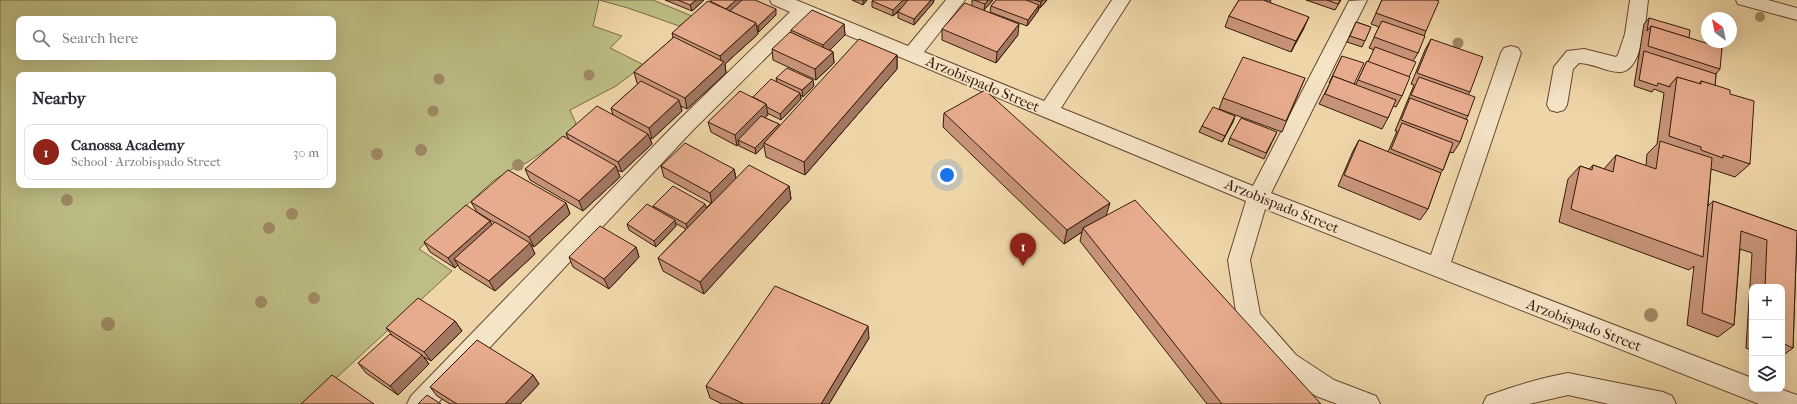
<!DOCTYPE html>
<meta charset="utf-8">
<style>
:root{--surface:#fff;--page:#f7f7f7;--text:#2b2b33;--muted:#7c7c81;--line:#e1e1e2;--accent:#8f2418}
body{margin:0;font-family:"IM FELL French Canon",serif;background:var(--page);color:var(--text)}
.controls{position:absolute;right:12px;bottom:12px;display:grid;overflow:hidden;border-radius:8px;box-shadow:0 4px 16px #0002}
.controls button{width:36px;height:36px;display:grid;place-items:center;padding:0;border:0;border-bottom:1px solid var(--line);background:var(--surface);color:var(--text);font:20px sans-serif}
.compass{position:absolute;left:1701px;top:12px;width:36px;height:36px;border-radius:50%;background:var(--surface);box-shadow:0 4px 16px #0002;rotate:327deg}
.you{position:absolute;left:947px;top:175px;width:14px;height:14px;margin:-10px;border:3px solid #fff;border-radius:50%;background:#1a73e8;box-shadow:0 0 0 6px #1a73e833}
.badge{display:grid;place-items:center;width:26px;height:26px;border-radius:50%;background:var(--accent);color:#fff;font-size:13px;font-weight:700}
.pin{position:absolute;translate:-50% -33px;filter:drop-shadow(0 1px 2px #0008)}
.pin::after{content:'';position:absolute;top:21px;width:14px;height:12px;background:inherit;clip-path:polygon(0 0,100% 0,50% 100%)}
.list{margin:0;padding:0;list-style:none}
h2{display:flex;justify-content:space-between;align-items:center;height:52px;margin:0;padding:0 16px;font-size:17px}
h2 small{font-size:13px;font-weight:400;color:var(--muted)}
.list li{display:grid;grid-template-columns:26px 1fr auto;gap:12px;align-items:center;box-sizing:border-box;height:56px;margin:0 8px 8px;padding:0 8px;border:1px solid var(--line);border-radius:8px}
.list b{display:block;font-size:15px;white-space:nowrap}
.list p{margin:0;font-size:13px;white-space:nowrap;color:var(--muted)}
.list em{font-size:13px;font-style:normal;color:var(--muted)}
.icon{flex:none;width:22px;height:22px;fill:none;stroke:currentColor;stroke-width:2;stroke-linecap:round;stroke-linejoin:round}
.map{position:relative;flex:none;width:1797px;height:404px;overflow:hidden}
.search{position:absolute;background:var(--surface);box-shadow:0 4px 16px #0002;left:16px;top:16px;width:320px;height:44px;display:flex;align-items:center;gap:10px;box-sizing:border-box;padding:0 14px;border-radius:8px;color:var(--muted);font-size:15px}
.panel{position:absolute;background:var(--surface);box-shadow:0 4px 16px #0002;left:16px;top:72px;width:320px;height:116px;border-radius:8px}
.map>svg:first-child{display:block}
.green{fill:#bdbd85;stroke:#796c48;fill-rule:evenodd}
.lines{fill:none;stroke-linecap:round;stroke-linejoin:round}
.minor-casing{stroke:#644933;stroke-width:2}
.minor{fill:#f5e4c6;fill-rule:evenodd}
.tree{fill:#9f8a66}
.wall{fill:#c79479;stroke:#351a0c}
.shaded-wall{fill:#a27863;stroke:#351a0c}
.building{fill:#e7ac8d;stroke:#351a0c}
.labels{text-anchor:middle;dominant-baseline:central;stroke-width:3;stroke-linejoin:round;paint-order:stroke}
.street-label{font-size:15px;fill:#351a0c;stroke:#f5e4c6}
</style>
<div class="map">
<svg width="1797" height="404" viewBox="0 0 1797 404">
<rect width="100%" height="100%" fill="#efd6a8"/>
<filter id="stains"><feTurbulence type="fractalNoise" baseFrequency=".005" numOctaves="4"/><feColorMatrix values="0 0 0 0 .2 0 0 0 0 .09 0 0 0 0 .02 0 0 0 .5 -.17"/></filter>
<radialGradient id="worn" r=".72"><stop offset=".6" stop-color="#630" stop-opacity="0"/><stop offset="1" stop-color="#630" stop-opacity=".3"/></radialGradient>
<path class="green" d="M0,0H653L692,16L679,26L628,8L599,0L593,26L622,36L610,48L644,65L616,86L570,110L577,126L572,132L528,162L512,169L493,181L419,249L452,271L308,404H0ZM19,19H333V57H19ZM19,75H333V185H19Z"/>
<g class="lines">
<g class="minor-casing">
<g id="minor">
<path d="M770,0H796L908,46L946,0H965L924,52L1044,101L1112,0H1130L1061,108L1253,186L1349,1L1367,0L1271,193L1431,255L1501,53L1504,48L1511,46L1518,48L1521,53L1451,262L1752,378V389H1780L1797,395V404H1759L1265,209L1250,260L1260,314L1296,355L1334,380L1376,396L1380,404H1337L1316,396L1278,371L1241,325L1237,318L1228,260L1246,201L806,18L692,131L437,404H407L411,396L678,121L790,12L772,4Z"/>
<path d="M1630,0H1648C1646,16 1643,70 1621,72C1609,73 1593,63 1579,63L1573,69L1567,105L1564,110L1557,112L1550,110L1547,105L1554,67L1567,51L1584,49L1616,57L1618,55L1625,34Z"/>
<path d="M1736,0H1768L1797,8V20L1738,4Z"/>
<path d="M1568,373L1663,392L1672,396L1676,404H1609L1568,395L1529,404H1483L1487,396C1514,386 1540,378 1568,373Z"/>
</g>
</g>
<use href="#minor" class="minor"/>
</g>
<g class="tree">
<circle cx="1760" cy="17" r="5"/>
<circle cx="1458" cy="43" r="5.5"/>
<circle cx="589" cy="75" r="5.5"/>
<circle cx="439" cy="79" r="5.5"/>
<circle cx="433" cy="111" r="5.5"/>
<circle cx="421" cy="150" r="6"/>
<circle cx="377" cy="154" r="6"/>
<circle cx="518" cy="165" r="6"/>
<circle cx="67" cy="200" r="6"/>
<circle cx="292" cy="214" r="6"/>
<circle cx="269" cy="228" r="6"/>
<circle cx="314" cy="298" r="6"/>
<circle cx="261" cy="302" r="6"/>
<circle cx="1651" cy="315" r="7"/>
<circle cx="108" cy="324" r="7"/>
</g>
<g class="wall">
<path d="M665,0H704L692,11Z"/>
<path d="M852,0H867L863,5Z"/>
<path d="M873,0H934L933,3L914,25L898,18V12L893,16L872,7V1Z"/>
<path d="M972,0H993L984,10L1018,35L996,63L942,40V29L972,5Z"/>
<path d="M996,0H1047L1040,8H1039L1038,11L1027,26L990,12L991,6Z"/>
<path d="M1239,0H1271L1270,2L1304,28L1291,52L1225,27L1229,16Z"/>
<path d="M1306,0H1341L1335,10Z"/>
<path d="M1382,0L1426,31L1424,36L1418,53L1413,61L1409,77L1402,96L1396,107L1393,106L1388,118L1382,129L1319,104L1330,83H1329L1342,56L1354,84H1356L1367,61L1368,62L1374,50L1369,48L1379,27L1371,24Z"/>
<path d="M776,15L759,32L757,31L758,34L725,64L726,73L687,109L681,106L682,111L652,139L650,138L652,144L622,172L617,170L620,177L583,211L530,180L525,169L569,140L566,133L613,115L611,108L638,84L637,83L634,72L673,38L672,33Z"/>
<path d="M1649,18L1689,38L1720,69L1716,74L1715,86L1730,94L1750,164L1735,177L1711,169L1708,206L1713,201L1797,231L1793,348L1782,356V287H1752V350L1746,348L1752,253L1740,249L1734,325L1718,337L1687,325L1694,266L1689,270L1559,222L1568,179L1580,166L1589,169L1593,165L1604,169L1616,155L1646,166L1647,154L1657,144L1664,93L1654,89L1652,92L1634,86L1644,24Z"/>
<path d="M1356,22L1371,27L1362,47L1347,42Z"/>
<path d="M844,24L845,35L830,50L833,52L834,63L816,80L773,60L772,49L791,33V30Z"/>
<path d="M1431,39L1470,92L1468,95V116L1466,119L1460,142L1453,153L1450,152L1443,170L1441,172L1428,209L1420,220L1338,186L1353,151L1359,140L1388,152L1397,131H1395L1414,85L1411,84L1425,50Z"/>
<path d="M897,55V69L805,175L766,157L764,146L756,154L739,146V144L737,146L711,132L708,122L753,97L777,82L776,78L814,86L803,97L801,95V99L781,120L767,113L768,115L765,118L779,124V127Z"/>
<path d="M1305,78L1282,132L1219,109L1223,98Z"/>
<path d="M944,113L1107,215L1321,404H1207L1080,241L1082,232L1064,244L943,127Z"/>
<path d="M1235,116L1233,122L1222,142L1199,132L1202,126Z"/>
<path d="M1277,132L1264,159L1228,144L1230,138Z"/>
<path d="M661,166L734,169L736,178L789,186L791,199L704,294L663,271L658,258L686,229L675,223L676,226L656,247L629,230L627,224L654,208L653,206L706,208L711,203L664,177Z"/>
<path d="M471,202L566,203L570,214L534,247L530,244L535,254L495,291L460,269L458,265L455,268L430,252L424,242L490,221L492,225L495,223L477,212Z"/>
<path d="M636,247L639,257L609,289L573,267L569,257Z"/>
<path d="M455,321L462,331L431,361L424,357L429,364L398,395L366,373L358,363L392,335L386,328Z"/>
<path d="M869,338L829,404H722L710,398L706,386Z"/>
<path d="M533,375L539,384L520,404H450L437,396L430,387Z"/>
</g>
<g class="shaded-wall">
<path d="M696,0H704L692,11L690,5Z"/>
<path d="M736,0H743L730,13L724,11Z"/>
<path d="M863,0H867L863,5Z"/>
<path d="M903,0H907V2L893,16V10Z"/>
<path d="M931,0H934L933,3L914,25V19Z"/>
<path d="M988,0H993L984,10L985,4Z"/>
<path d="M1042,0H1047L1040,8L1041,2Z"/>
<path d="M1039,5L1038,11L1027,26L1028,20Z"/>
<path d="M776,9V15L759,32L758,26Z"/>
<path d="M1309,17L1304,28L1291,52L1296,41Z"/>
<path d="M756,23L758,34L725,64L726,73L687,109L685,98L722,64L720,56Z"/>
<path d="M844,24L845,35L824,56L823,45Z"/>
<path d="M1019,24L1018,35L996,63L997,52Z"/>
<path d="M833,52L834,63L816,80L815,69Z"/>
<path d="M897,55V69L805,175L804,162Z"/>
<path d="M813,80L814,86L803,97L802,90Z"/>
<path d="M800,93L801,99L781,120L780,114Z"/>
<path d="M679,100L682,111L652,139L649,128Z"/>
<path d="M766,104L768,115L741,141L738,140L739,144L737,146L735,135Z"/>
<path d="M1235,116L1233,122L1222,142Z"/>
<path d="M779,124L780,130L764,143V146L756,154L755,148Z"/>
<path d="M648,134L652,144L622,172L618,162Z"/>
<path d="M616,166L620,177L583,211L579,201Z"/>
<path d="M734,169L736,179L712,204L710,193Z"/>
<path d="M789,186L791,199L704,294L700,282Z"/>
<path d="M566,203L570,214L534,247L529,237Z"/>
<path d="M1110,203L1106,216L1083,228L1082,232L1064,244L1067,230Z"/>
<path d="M705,204L707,210L688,230L686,224Z"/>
<path d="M675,220L676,226L656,247L654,241Z"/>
<path d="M490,221L496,231L454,259L458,265L455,268L448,258Z"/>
<path d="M530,243L535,254L495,291L489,281Z"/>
<path d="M636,247L639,257L609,289L604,279Z"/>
<path d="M455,321L462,331L431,361L424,352Z"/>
<path d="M868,326L869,338L829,404H821Z"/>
<path d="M422,355L429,364L398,395L390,386Z"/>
<path d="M533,375L539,384L520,404H505Z"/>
</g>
<g class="building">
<path d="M678,0H696L690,5Z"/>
<path d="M711,0H736L726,9L710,1Z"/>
<path d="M742,0H755L776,9L758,26L756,25V23L730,11Z"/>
<path d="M873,0H903L893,10L872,1Z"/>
<path d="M908,0H931L914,19L898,12Z"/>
<path d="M974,0H988L985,4Z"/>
<path d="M996,0H1026L1039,5L1028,20L991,6Z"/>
<path d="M1035,0H1042L1041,2Z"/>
<path d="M1239,0H1263L1309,17L1296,41L1229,16Z"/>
<path d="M1327,0H1340L1338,4Z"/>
<path d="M1382,0H1436L1439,1L1426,31L1376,13Z"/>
<path d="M708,1L756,23L720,56L672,33Z"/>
<path d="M965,3L1019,24L997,52L942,29Z"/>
<path d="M812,10L844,24L823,45L791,30Z"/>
<path d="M1649,18L1690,30L1689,38L1651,26L1647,31Z"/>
<path d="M1382,21L1425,36L1418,53L1374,37Z"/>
<path d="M1356,22L1371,27L1365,41L1350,36Z"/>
<path d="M1651,26L1722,48L1720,69L1648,46Z"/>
<path d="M790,32L833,52L815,69L772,49Z"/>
<path d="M674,37L724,62L685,98L634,72Z"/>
<path d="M859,39L897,55L804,162L764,143Z"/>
<path d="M1431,39L1483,57L1470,92L1417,73Z"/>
<path d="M1375,47L1416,62L1409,77L1368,62Z"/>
<path d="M1644,51L1716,74L1715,86L1701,81L1699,84L1677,77L1670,85V87L1658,83L1657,86L1639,80Z"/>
<path d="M1342,56L1364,63L1354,84L1333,76V77H1332Z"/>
<path d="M1243,57L1305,78L1286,121L1223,98Z"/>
<path d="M1367,61L1410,77L1402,96L1358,80Z"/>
<path d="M787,68L813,80L802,90L776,78Z"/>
<path d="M1333,76L1396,100L1388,118L1325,94Z"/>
<path d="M1419,77L1475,97L1468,116L1411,95Z"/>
<path d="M1677,77L1701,84V81L1721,87L1730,90V94L1754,101L1750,164L1723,155V158L1701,150V147L1669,136Z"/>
<path d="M771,79L800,93L780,114L767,107L766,104L753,97Z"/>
<path d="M641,81L679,100L649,128L611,108Z"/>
<path d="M985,90L1110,203L1067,230L944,113Z"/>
<path d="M740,91L766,104L735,135L708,122Z"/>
<path d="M1410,98L1468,120L1460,142L1401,120Z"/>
<path d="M597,106L648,134L618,162L566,133Z"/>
<path d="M1213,107L1235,116L1225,136L1202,126Z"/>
<path d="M761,116L779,124L755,148L738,140Z"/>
<path d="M1241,118L1277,132L1266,153L1230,138Z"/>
<path d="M1402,123L1453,143L1443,170L1391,149Z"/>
<path d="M563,136L616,166L579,201L525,169Z"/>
<path d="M1359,140L1441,173L1428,209L1344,175Z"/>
<path d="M1660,141L1712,158L1703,257L1571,209L1580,166L1592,170L1593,165L1613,172L1616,155L1656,169Z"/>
<path d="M685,143L734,169L710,193L661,166Z"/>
<path d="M749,165L789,186L700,282L658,258Z"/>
<path d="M508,170L566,203L529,237L471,202Z"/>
<path d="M673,186L705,204L686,224L653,206Z"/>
<path d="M1135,200L1321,404H1222L1083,228Z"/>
<path d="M1713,201L1797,231L1793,348L1782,343V287H1765L1767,240L1741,231L1734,325L1702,313Z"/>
<path d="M647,204L675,220L654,241L627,224Z"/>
<path d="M466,205L490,221L448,258L424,242Z"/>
<path d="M495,222L530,243L489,281L454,259Z"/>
<path d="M600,226L636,247L604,279L569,257Z"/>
<path d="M775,286L868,326L821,404H744L706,386Z"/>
<path d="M418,298L455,321L424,352L386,328Z"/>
<path d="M390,334L422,355L390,386L358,363Z"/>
<path d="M477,340L533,375L505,404H457L430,387Z"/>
<path d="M332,375L374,404H301Z"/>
<path d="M427,395L441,404H418Z"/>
</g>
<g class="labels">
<g class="street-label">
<text transform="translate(983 84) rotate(23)">Arzobispado Street</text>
<text transform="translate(1282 206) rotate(22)">Arzobispado Street</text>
<text transform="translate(1584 325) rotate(21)">Arzobispado Street</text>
</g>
</g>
<rect width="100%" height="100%" filter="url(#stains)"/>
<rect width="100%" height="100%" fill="url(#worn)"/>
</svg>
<div class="controls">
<button>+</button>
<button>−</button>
<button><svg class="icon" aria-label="layers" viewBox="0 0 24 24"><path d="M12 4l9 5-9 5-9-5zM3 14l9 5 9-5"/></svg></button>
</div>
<svg class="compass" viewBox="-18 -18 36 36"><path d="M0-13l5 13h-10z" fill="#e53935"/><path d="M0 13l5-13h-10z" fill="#7c7c81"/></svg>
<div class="you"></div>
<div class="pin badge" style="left:1023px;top:266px">1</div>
<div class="search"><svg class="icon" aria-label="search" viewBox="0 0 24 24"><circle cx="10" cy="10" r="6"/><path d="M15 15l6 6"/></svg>Search here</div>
<section class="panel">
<h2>Nearby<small></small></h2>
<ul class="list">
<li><span class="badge">1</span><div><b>Canossa Academy</b><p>School · Arzobispado Street</p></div><em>30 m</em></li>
</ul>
</section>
</div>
